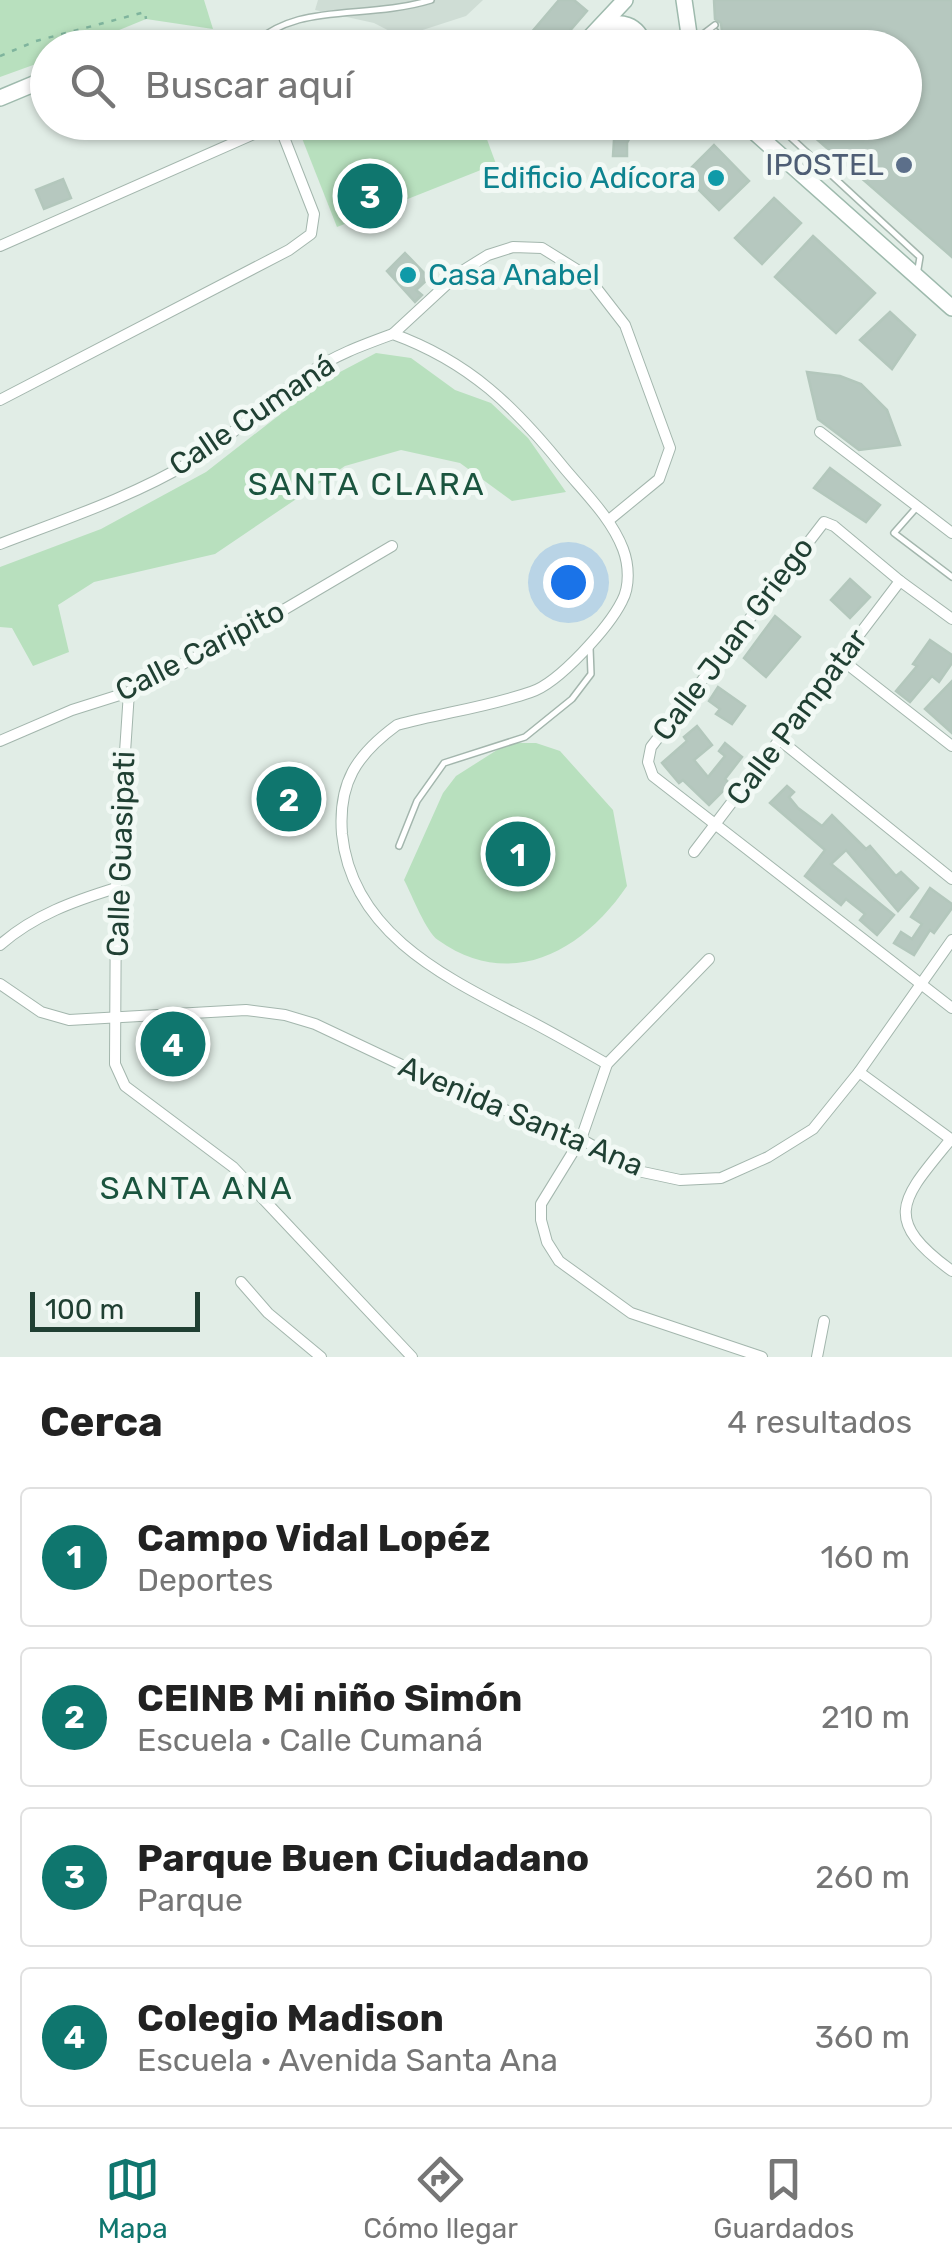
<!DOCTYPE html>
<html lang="es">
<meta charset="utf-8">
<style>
:root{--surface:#fff;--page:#f6f6f6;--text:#222;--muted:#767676;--line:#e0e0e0;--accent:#0f766e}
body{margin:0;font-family:Rubik,sans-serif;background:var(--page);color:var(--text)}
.scale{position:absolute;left:30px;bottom:25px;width:170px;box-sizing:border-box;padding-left:10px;border:5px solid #204033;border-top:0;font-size:28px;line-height:35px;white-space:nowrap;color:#204033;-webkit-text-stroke:8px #f2f9f5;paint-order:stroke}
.you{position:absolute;left:568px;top:582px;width:35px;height:35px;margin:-25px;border:8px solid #fff;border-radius:50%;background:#1a73e8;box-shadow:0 0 0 15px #1a73e833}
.badge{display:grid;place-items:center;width:65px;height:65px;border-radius:50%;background:var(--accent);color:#fff;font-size:32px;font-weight:700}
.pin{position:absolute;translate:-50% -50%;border:5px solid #fff;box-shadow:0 2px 10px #0006}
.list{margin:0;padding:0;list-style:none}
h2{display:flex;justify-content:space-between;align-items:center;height:130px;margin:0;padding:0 40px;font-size:42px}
h2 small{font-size:32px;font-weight:400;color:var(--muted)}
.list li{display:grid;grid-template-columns:65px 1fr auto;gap:30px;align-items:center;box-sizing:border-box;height:140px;margin:0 20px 20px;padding:0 20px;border:2px solid var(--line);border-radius:10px}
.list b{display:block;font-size:38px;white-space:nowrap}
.list p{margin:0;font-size:32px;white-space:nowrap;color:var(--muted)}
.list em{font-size:32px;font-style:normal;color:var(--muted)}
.icon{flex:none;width:55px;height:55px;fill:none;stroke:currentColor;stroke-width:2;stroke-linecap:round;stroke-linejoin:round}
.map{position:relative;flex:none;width:952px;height:1357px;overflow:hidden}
.search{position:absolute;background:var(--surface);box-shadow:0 2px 8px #0004;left:30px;right:30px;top:30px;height:110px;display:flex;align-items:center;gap:25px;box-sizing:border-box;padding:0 35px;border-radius:55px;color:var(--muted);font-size:38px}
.sheet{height:770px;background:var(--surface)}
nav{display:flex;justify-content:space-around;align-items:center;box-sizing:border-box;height:140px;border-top:2px solid var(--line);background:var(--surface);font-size:28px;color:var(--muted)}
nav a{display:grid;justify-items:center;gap:5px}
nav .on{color:var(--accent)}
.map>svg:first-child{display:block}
.built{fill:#cfddd5}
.green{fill:#b8e0be}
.building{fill:#b6c8bf;stroke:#b3c7bc;stroke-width:2.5}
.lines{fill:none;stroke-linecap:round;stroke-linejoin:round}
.lane-casing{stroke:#a3b6ad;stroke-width:8}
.street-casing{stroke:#a3b6ad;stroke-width:12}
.secondary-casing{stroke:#9ebaad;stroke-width:18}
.path{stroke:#7fb49d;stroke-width:2.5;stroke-dasharray:5 8;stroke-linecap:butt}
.lane{stroke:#fff;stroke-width:5}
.street{stroke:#fff;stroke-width:10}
.secondary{stroke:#fff;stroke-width:15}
.service-dot{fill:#5c6f8a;stroke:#f2f9f5;stroke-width:4}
.culture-dot{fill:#0f9aa8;stroke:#f2f9f5;stroke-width:4}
.labels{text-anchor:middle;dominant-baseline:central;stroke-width:10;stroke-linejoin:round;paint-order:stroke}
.service-label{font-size:30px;fill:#4e5e75;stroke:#f2f9f5;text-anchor:end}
.culture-label{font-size:30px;fill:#0d838f;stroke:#f2f9f5;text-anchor:end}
.street-label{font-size:30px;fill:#204033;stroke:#f2f9f5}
.neighbourhood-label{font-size:32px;letter-spacing:2.5px;fill:#1a543e;stroke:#f2f9f5}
</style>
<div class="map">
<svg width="952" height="1357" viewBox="0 0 952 1357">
<rect width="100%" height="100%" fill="#e1ede6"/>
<path class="built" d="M318,0H483L466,16L401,37L374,23L315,10Z"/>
<g class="green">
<path d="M0,0H204L213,29L146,19L78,47L48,48L47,60L0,77Z"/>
<path d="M296,123H481L496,164L337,227Z"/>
<path d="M376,353L411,358L455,390L491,403L528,438L566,492L512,501L460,463L401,450L345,466L215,554L94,582L58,605L69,652L33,666L12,628L0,627V567L101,529L206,472L323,381Z"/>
<path d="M508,743H536L560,751L613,810L627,886C583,951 511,992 438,940C426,932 412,895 404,880L443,793L456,776Z"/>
</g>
<g class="building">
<path d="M559,0H574L587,11L555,48H546L530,34Z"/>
<path d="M714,0H952V257L797,122H904V48H722L719,38L722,32L721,23L715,19Z"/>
<path d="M604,122H638L627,143V156H613L614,140Z"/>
<path d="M714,145L749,181L719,210L684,175Z"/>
<path d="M63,179L71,198L44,209L36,190Z"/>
<path d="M774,198L801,223L762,264L735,238Z"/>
<path d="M813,236L875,293L836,333L775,277Z"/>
<path d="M405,253L429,278L416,290L422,295L415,302L387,271Z"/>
<path d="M890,312L915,335L892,369L860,340Z"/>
<path d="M807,372L840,376L861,384L887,410L900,445L859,450L818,419Z"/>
<path d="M830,468L880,505L866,522L814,488Z"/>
<path d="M850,579L870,597L850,618L831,600Z"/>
<path d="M775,616L800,637L766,677L744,658Z"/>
<path d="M930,640L952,655V663L939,682L932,676L910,702L896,691L917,666L913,664Z"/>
<path d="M952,681V733L925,709Z"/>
<path d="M718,687L745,706L732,724L716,714L720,709L709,701Z"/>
<path d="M697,726L712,745L694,760L708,777L725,756L719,751L725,743L742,757L725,779L730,784L709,805L683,780L679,783L662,763L687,741L684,737Z"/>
<path d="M787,786L794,792L789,797L798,808L822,826L832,815L866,849L870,846L896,876L901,872L918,888L898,911L846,850L831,864L894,915L877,935L860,920L865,914L846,899L841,905L805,876L825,850L770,803Z"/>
<path d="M930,888L952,904V908L934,933L930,930L914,955L894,943L901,932L912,939L922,924L911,917Z"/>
</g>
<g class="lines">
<g class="lane-casing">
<g id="lane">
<path d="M694,41L715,25"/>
<path d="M249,48C297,0 362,21 431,0"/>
<path d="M701,48L716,32"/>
<path d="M774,122L920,257L917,275"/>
<path d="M916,508L894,533L952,577"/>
<path d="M399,846L417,801L444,763L525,737L572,699L591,674L590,648"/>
</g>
</g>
<g class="street-casing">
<g id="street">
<path d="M0,246L256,133L272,122"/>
<path d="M393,334L459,273L488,255L513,247L542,248L587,276L625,325L670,448L659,479L609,520"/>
<path d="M0,400L289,250L311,234L314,214L278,122"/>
<path d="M820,432L952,533"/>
<path d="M0,544C65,519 132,497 192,461C234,436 268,400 309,373C335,355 363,345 393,334C470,362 515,407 565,469C586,494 611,518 623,549C629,565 630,586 622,601C609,627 559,683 531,692C488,707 441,713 397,725C356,755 338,783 342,834C352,932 443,976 520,1016C550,1031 579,1048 607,1064"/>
<path d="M952,619L900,581L834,526L824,522L651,747L648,762L653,776L952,1008"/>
<path d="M842,660L952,746"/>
<path d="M129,692L116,888L115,1064L125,1086L233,1167L412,1357"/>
<path d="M0,741L72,710L129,692L263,622L392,546"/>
<path d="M781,741L952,879"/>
<path d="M694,852L900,581"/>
<path d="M0,945C34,915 74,901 116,888"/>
<path d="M709,959L607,1064L581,1139L541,1204V1220L547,1242L559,1261L631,1313L762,1357"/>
<path d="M0,984L41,1012L69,1020L246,1010L285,1015L315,1024L461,1093L581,1139L638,1171L680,1180L721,1178L768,1157L813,1129L859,1072L952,940"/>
<path d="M859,1072L952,1140"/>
<path d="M951,1139C903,1198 879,1218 952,1271"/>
<path d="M241,1282L268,1313L321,1357"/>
<path d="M817,1357L824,1321"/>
</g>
</g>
<g class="secondary-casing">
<g id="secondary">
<path d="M684,0L691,48"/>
<path d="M120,48C154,33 185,41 220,48"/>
<path d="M580,48L625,0"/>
<path d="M592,48L599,31C619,17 639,24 645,48"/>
<path d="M0,98L48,78"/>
<path d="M743,122L952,308"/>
</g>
</g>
<path class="path" d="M0,56L36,41L145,12L146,19"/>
<use href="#lane" class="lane"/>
<use href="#street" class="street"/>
<use href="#secondary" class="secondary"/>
</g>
<circle class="service-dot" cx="904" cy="165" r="10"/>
<g class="culture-dot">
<circle cx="716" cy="178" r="10"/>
<circle cx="408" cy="275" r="10"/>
</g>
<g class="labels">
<g class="service-label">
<text x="884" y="165">IPOSTEL</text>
</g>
<g class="culture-label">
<text x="696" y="178">Edificio Adícora</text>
<text x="428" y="275" text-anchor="start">Casa Anabel</text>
</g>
<g class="street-label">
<text transform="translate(252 415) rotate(-34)">Calle Cumaná</text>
<text transform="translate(733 639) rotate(-53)">Calle Juan Griego</text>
<text transform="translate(200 651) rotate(-27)">Calle Caripito</text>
<text transform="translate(797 717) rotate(-53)">Calle Pampatar</text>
<text transform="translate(121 854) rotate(-88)">Calle Guasipati</text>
<text transform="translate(521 1116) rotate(23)">Avenida Santa Ana</text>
</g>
<g class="neighbourhood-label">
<text x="367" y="484">SANTA CLARA</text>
<text x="197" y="1188">SANTA ANA</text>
</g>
</g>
</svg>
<div class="scale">100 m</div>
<div class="you"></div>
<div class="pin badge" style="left:518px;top:854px">1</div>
<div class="pin badge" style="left:289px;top:799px">2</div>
<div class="pin badge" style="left:370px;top:196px">3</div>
<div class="pin badge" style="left:173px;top:1044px">4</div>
<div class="search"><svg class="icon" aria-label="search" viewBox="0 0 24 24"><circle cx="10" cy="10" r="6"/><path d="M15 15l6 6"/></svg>Buscar aquí</div>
</div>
<section class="sheet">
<h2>Cerca<small>4 resultados</small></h2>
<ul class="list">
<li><span class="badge">1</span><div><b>Campo Vidal Lopéz</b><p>Deportes</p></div><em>160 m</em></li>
<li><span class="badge">2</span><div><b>CEINB Mi niño Simón</b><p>Escuela · Calle Cumaná</p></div><em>210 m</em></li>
<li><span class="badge">3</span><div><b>Parque Buen Ciudadano</b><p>Parque</p></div><em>260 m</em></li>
<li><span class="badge">4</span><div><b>Colegio Madison</b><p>Escuela · Avenida Santa Ana</p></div><em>360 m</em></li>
</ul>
</section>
<nav>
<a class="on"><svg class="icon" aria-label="map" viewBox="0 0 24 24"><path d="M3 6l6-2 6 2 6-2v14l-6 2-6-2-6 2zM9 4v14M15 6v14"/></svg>Mapa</a>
<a><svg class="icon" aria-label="directions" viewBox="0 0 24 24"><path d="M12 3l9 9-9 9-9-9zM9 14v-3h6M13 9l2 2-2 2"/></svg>Cómo llegar</a>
<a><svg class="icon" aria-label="saved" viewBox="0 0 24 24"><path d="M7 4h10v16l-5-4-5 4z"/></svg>Guardados</a>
</nav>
